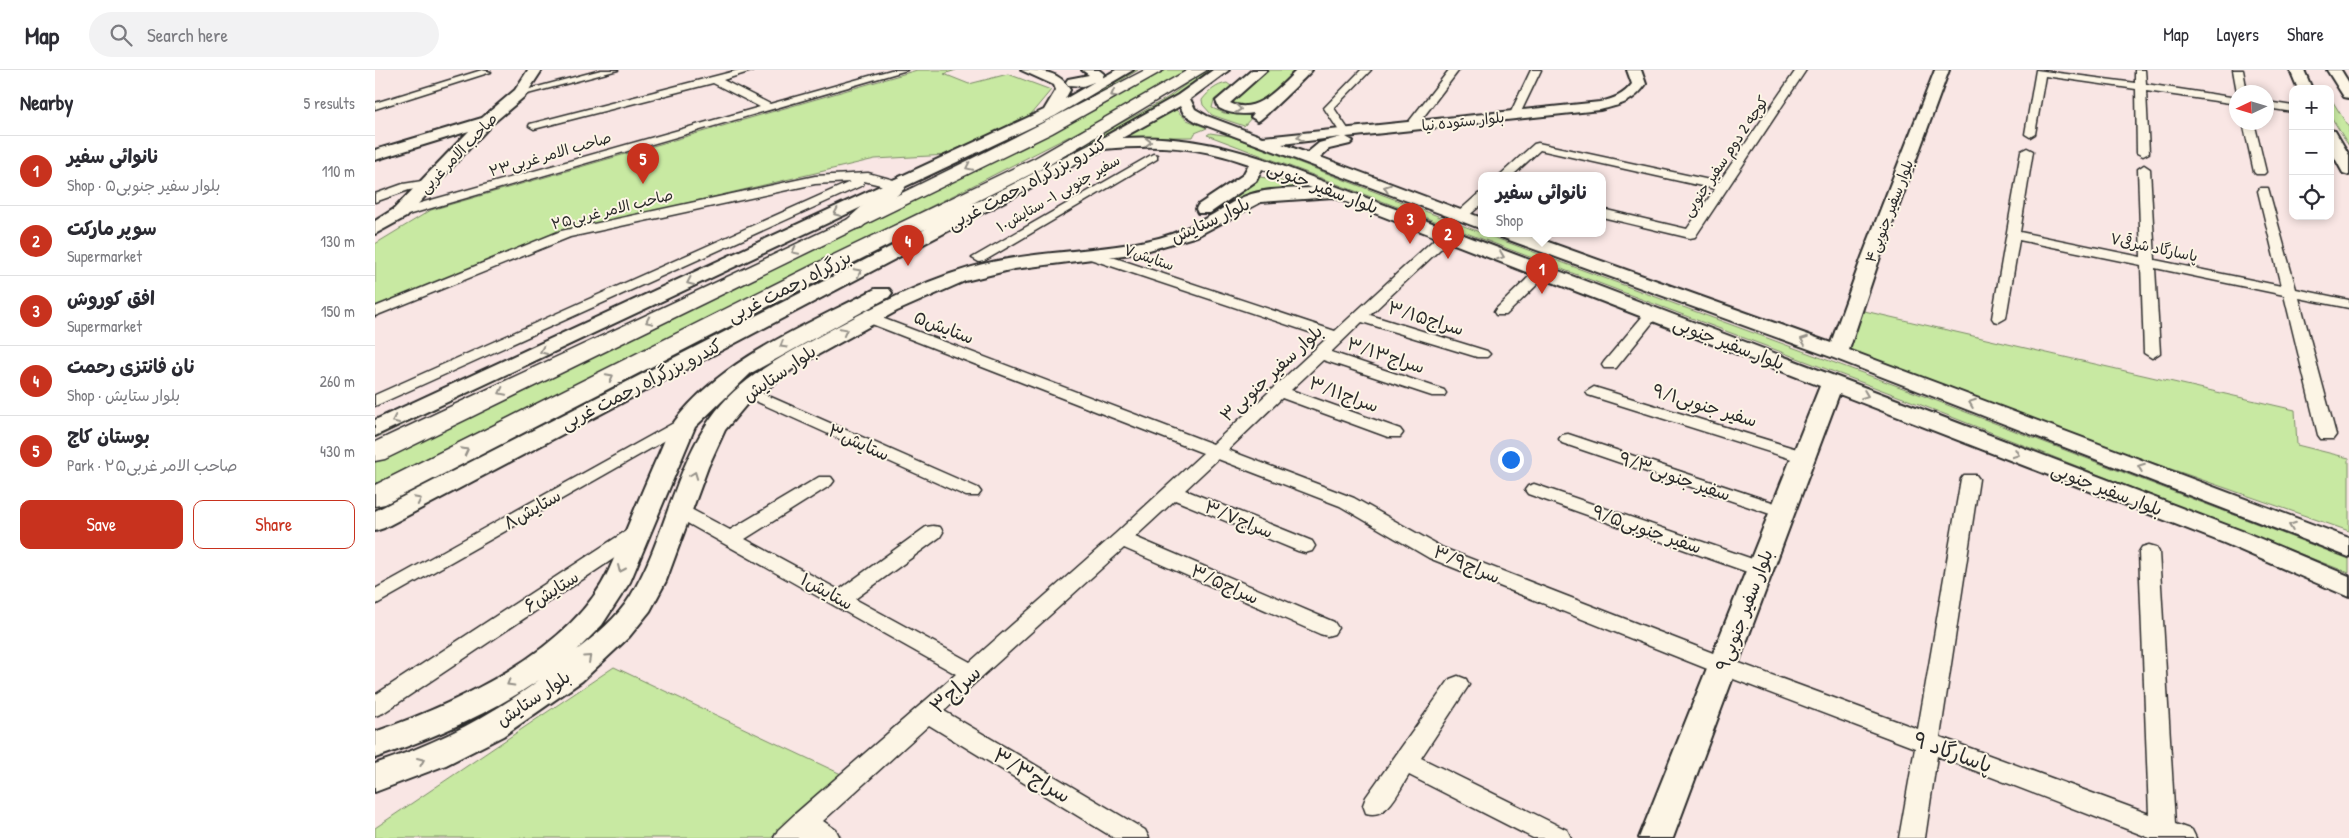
<!DOCTYPE html>
<meta charset="utf-8">
<style>
:root{--surface:#fff;--page:#f2f2f3;--text:#2b2b33;--muted:#7c7c81;--line:#e1e1e2;--accent:#c8321e}
body{margin:0;font-family:"Patrick Hand","Playpen Sans Arabic",sans-serif;background:var(--page);color:var(--text)}
.controls{position:absolute;right:15px;top:15px;display:grid;overflow:hidden;border-radius:10px;box-shadow:0 2px 8px #0003}
.controls button{width:45px;height:45px;display:grid;place-items:center;padding:0;border:0;border-bottom:1px solid var(--line);background:var(--surface);color:var(--text);font:25px sans-serif}
.compass{position:absolute;left:1854px;top:15px;width:45px;height:45px;border-radius:50%;background:var(--surface);box-shadow:0 2px 8px #0003;rotate:266deg}
.you{position:absolute;left:1135px;top:389px;width:18px;height:18px;margin:-12px;border:4px solid #fff;border-radius:50%;background:#1a73e8;box-shadow:0 0 0 8px #1a73e833}
.badge{display:grid;place-items:center;width:32px;height:32px;border-radius:50%;background:var(--accent);color:#fff;font-size:16px;font-weight:700}
.pin{position:absolute;translate:-50% -41px;filter:drop-shadow(0 1px 2px #0008)}
.pin::after{content:'';position:absolute;top:26px;width:18px;height:15px;background:inherit;clip-path:polygon(0 0,100% 0,50% 100%)}
.popup{position:absolute;left:1103px;top:102px;width:128px;height:65px;box-sizing:border-box;display:grid;place-content:center;border-radius:10px;background:var(--surface);filter:drop-shadow(0 1px 4px #0005);font-size:16px;white-space:nowrap;color:var(--muted)}
.popup b{font-size:19px;color:var(--text)}
.popup::after{content:'';position:absolute;left:50%;top:100%;margin-left:-10px;border:10px solid transparent;border-top-color:var(--surface)}
.list{margin:0;padding:0;list-style:none}
h2{display:flex;justify-content:space-between;align-items:center;height:65px;margin:0;padding:0 20px;font-size:21px}
h2 small{font-size:16px;font-weight:400;color:var(--muted)}
.list li{display:grid;grid-template-columns:32px 1fr auto;gap:15px;align-items:center;box-sizing:border-box;height:70px;padding:0 20px;border-top:1px solid var(--line)}
.list b{display:block;font-size:19px;white-space:nowrap}
.list p{margin:0;font-size:16px;white-space:nowrap;color:var(--muted)}
.list em{font-size:16px;font-style:normal;color:var(--muted)}
.actions{display:flex;gap:10px;padding:15px 20px}
.actions a{flex:1;padding:11px 0;border:1px solid var(--accent);border-radius:10px;text-align:center;font-size:18px;color:var(--accent)}
.actions .main{background:var(--accent);color:#fff}
.icon{flex:none;width:28px;height:28px;fill:none;stroke:currentColor;stroke-width:2;stroke-linecap:round;stroke-linejoin:round}
.map{position:relative;flex:none;width:1974px;height:768px;overflow:hidden}
header{display:flex;align-items:center;gap:30px;box-sizing:border-box;height:70px;padding:0 25px;background:var(--surface);border-bottom:1px solid var(--line)}
header strong{font-size:24px}
nav{display:flex;gap:28px;margin-inline-start:auto;font-size:18px}
.search{width:350px;height:45px;background:var(--page);display:flex;align-items:center;gap:12px;box-sizing:border-box;padding:0 18px;border-radius:28px;color:var(--muted);font-size:19px}
main{display:flex}
aside{flex:1;background:var(--surface)}
.map>svg:first-child{display:block}
.green{fill:#c8e9a2;stroke:#7a8a66}
.lines{fill:none;stroke-linecap:round;stroke-linejoin:round}
.street-casing{stroke:#2b2b2b;stroke-width:3}
.secondary-casing{stroke:#2b2b2b;stroke-width:4}
.primary-casing{stroke:#2b2b2b;stroke-width:3}
.highway-casing{stroke:#2b2b2b;stroke-width:3}
.street{fill:#fcf5e5;fill-rule:evenodd}
.secondary{fill:#fcf5e5;fill-rule:evenodd}
.primary{fill:#fcf5e5;fill-rule:evenodd}
.highway{fill:#fcf5e5;fill-rule:evenodd}
.oneway{stroke:#949088}
.labels{text-anchor:middle;dominant-baseline:central;stroke-width:4;stroke-linejoin:round;paint-order:stroke}
.far-street-label{font-size:15px;fill:#2b2b2b;stroke:#fcf5e5}
.street-label{font-size:18px;fill:#2b2b2b;stroke:#fcf5e5}
.near-street-label{font-size:21px;fill:#2b2b2b;stroke:#fcf5e5}
</style>
<header>
<strong>Map</strong>
<div class="search"><svg class="icon" aria-label="search" viewBox="0 0 24 24"><circle cx="10" cy="10" r="6"/><path d="M15 15l6 6"/></svg>Search here</div>
<nav><a>Map</a><a>Layers</a><a>Share</a></nav>
</header>
<main>
<aside>
<h2>Nearby<small>5 results</small></h2>
<ul class="list">
<li><span class="badge">1</span><div><b>نانوائی سفیر</b><p>Shop · بلوار سفیر جنوبی۵</p></div><em>110 m</em></li>
<li><span class="badge">2</span><div><b>سوپر مارکت</b><p>Supermarket</p></div><em>130 m</em></li>
<li><span class="badge">3</span><div><b>افق کوروش</b><p>Supermarket</p></div><em>150 m</em></li>
<li><span class="badge">4</span><div><b>نان فانتزی رحمت</b><p>Shop · بلوار ستایش</p></div><em>260 m</em></li>
<li><span class="badge">5</span><div><b>بوستان کاج</b><p>Park · صاحب الامر غربی۲۵</p></div><em>430 m</em></li>
</ul>
<div class="actions"><a class="main">Save</a><a>Share</a></div>
</aside>
<div class="map">
<svg width="1974" height="768" viewBox="0 0 1974 768">
<rect width="100%" height="100%" fill="#f9e6e4"/>
<filter id="ink" filterUnits="userSpaceOnUse"><feTurbulence type="fractalNoise" baseFrequency=".02" numOctaves="2"/><feDisplacementMap in="SourceGraphic" scale="10" xChannelSelector="R" yChannelSelector="G"/><feConvolveMatrix kernelMatrix="1 2 1 2 8 2 1 2 1" color-interpolation-filters="sRGB"/></filter>
<g filter="url(#ink)">
<g class="green">
<path d="M542,0H581L569,4L594,14L633,4L676,20L651,50L573,85L500,89L180,164L0,237V174L56,140Z"/>
<path d="M758,0H763C696,43 621,74 549,109V105C619,72 692,41 758,0Z"/>
<path d="M788,0H812L736,45L591,119L0,414V392L625,88L722,39Z"/>
<path d="M831,0H838L798,27L611,130L612,124L767,42L792,28Z"/>
<path d="M890,0H925C910,14 875,53 854,32Z"/>
<path d="M852,13L856,16L839,30L837,38L849,43L878,46L869,56L837,45L828,35L827,30C834,21 841,15 852,13Z"/>
<path d="M1955,27L1974,58V76L1955,45Z"/>
<path d="M800,39L812,50L832,58L820,63L818,67H751Z"/>
<path d="M835,63L855,66L1107,163L1528,318L1974,489V503L1536,331L832,65Z"/>
<path d="M885,107L904,110L925,119C903,118 882,116 863,130L859,129Z"/>
<path d="M501,128L492,135L0,368V364Z"/>
<path d="M567,152L0,445V439L549,157Z"/>
<path d="M1472,237L1920,340L1922,375L1974,388V461L1463,283Z"/>
<path d="M239,597L466,704L396,768H0V758Z"/>
</g>
<g class="lines">
<g class="street-casing">
<g id="street">
<path d="M107,0L116,2L0,39V33Z"/>
<path d="M226,0H243L145,26L140,23Z"/>
<path d="M364,0H380L348,10L395,34L516,0H532L29,146H21L19,143L21,140L385,37L338,13L159,59L154,56L155,54Z"/>
<path d="M986,0H996L959,38L975,62L974,64H966L949,38Z"/>
<path d="M1074,0H1084L1040,58H1032V54Z"/>
<path d="M1156,0H1166L1144,46L1139,49L1135,48L1134,46Z"/>
<path d="M1421,0H1431L1320,167L1315,168L1227,147V139L1312,159L1340,119L1165,80L1138,105H1125L1159,74L1163,73L1344,112Z"/>
<path d="M1661,0L1760,13V0H1770L1771,14L1862,28V34L1771,21L1774,83L1768,86L1762,83L1761,19L1670,6L1660,64L1655,67L1650,64Z"/>
<path d="M1858,0H1868L1872,22H1862Z"/>
<path d="M1892,32L1918,36V42L1892,38Z"/>
<path d="M1868,52H1879L1891,102L1889,104H1881L1879,102Z"/>
<path d="M1652,78L1658,81L1645,162L1766,187L1763,99L1769,95L1775,99L1780,190L1906,216L1883,121L1885,118H1893L1921,219L1974,230V238L1924,228L1961,365L1958,369H1946L1943,365L1909,225L1780,198L1785,283L1777,288L1769,283L1766,195L1644,170L1631,248L1624,252L1619,251L1617,248L1646,81Z"/>
<path d="M778,84L782,85V89L609,191L604,192L597,188Z"/>
<path d="M493,103L526,112L528,115L522,119L489,111L488,115L0,336V325L475,112L440,114L195,167L0,246V237L186,161L440,106Z"/>
<path d="M53,110L59,114L57,117L34,120L0,132V124L28,114Z"/>
<path d="M1107,123V134L1090,149H1082L1080,146L1082,143L1103,124Z"/>
<path d="M1072,161L1077,162L1079,165L1077,168L995,245L1112,281L1115,284L1112,287H1102L987,252L956,282L1069,320L1071,323L1069,326H1057L948,290L916,320L1025,359L1028,363L1025,367H1013L907,328L853,380L979,428L1068,478L1356,590L1543,659L1586,409L1589,405H1601L1604,409L1565,667L1774,744L1764,482L1767,477L1774,475L1781,477L1784,482L1800,754L1817,760L1821,768H1775L1562,686L1550,768H1524L1540,678L1340,602L1054,488L965,436L843,389L810,420L937,471L940,476L937,481L930,483L923,481L800,430L760,467L959,552L963,558L959,564L952,566L945,564L749,478L569,641L770,760L774,768H739L554,655L448,751L461,760L465,768H399L403,760L420,744L581,604L298,445L296,441L298,437L305,435L312,437L355,460L444,407H456L459,411L456,415L370,469L464,520L551,457L558,456L565,457L568,462L565,467L480,529L595,592L740,464L828,383L489,251L487,248L489,245H499L838,374L952,268L709,187L707,184L709,181H719L960,261L1067,162Z"/>
<path d="M1167,198L1172,199L1174,202L1172,205L1131,245H1121L1119,242L1121,239L1162,199Z"/>
<path d="M1277,240L1282,241L1284,244L1282,247L1241,298H1229L1227,295L1229,292L1272,241Z"/>
<path d="M371,316L603,418L606,422L603,426H591L365,324L363,321Z"/>
<path d="M1219,317L1435,383L1438,387L1435,391H1423L1213,325L1211,322Z"/>
<path d="M313,345L319,346L321,350L319,354L0,535V519Z"/>
<path d="M1193,364L1415,438L1417,442L1415,446L1408,448L1401,446L1187,373L1184,369L1187,365Z"/>
<path d="M1159,414L1392,494L1395,499L1392,504L1385,506L1378,504L1153,424L1150,420L1153,416Z"/>
<path d="M261,458L268,459L271,464L268,469L8,643L0,646V625L254,459Z"/>
<path d="M1083,606L1091,609L1094,615L1046,688L1192,760L1196,768H1158L1034,705C1024,720 1013,750 991,743L988,735L991,727L1075,609Z"/>
</g>
</g>
<g class="secondary-casing">
<g id="secondary">
<path d="M153,0H167L150,26L117,54L31,147L0,164V151L19,139L94,61L0,90V80L107,48L140,20Z"/>
<path d="M646,0C666,0 685,1 695,20L690,29L719,12L708,16L693,15L691,12L693,9L714,5L707,0H724L729,4L727,8L741,0H758L680,46L0,366V350L669,40L681,20L679,15Z"/>
<path d="M838,0H854L815,29L820,39L832,46L888,67L1225,32C1238,29 1249,25 1257,14L1252,0H1266L1271,14C1259,32 1245,35 1225,40L971,67L978,71L975,74L954,79L945,87L1107,148V159L822,52L809,44L805,36L747,68C797,65 841,73 889,89L1867,461L1974,506V527L1849,473L1464,324L1298,768H1264L1445,316L958,127L886,132L822,166L764,183L639,199L590,211L522,241L419,298L371,335L350,360L333,397L291,511L275,541L254,567L207,611L128,666L71,695L0,722V694C58,675 115,647 164,610C113,645 58,668 0,688V662C80,634 196,582 234,500C250,464 264,428 280,392C287,379 291,363 300,351C348,288 432,255 500,219H514L517,223L514,227L376,303L320,357L255,512L227,555L202,580C221,565 242,548 255,527C291,469 298,397 341,341C368,306 412,284 450,263C504,234 558,205 617,192C672,180 729,182 784,168C802,163 819,155 835,146C846,140 856,132 868,127C889,118 914,119 937,118L887,99L881,111L835,143H823L821,139L823,135L868,105L874,94C824,76 781,74 729,79L9,458L0,461V441L720,72L803,25ZM966,67L944,73L932,83L907,74Z"/>
<path d="M877,0H892L855,33C882,46 905,16 922,0H937C932,6 887,50 883,51L876,47L879,43C866,45 855,44 844,38L841,31Z"/>
<path d="M1560,0H1574L1505,187L1474,280L1974,468V487L1456,287L1126,167L1123,163H1148L1456,273L1487,187Z"/>
<path d="M1915,0H1929L1937,19H1923Z"/>
<path d="M1952,0H1966L1974,13V28L1969,27Z"/>
<path d="M1955,60L1960,61L1974,85V105L1968,103L1955,79Z"/>
</g>
</g>
<g class="primary-casing">
<g id="primary">
<path d="M522,109L529,111L531,115L529,119L487,157L480,159L473,157L470,153L473,149L515,111Z"/>
<path d="M611,129L618,131L621,135L618,139L531,165L524,163L521,159L524,155Z"/>
</g>
</g>
<g class="highway-casing">
<g id="highway">
<path d="M770,0H789L677,63L10,389L0,391V372C257,251 518,133 770,0Z"/>
<path d="M813,0H832L672,96L464,200L10,434L0,436V415L448,190L660,88Z"/>
</g>
</g>
<use href="#street" class="street"/>
<use href="#secondary" class="secondary"/>
<use href="#primary" class="primary"/>
<use href="#highway" class="highway"/>
</g>
<defs><path id="oneway-chevron" d="M-2-3.5L2.5 0L-2 3.5" fill="none" stroke-width="1.6" stroke-linecap="round" stroke-linejoin="round" transform="scale(1.25)"/></defs>
<g class="oneway">
<use href="#oneway-chevron" transform="translate(739 24) rotate(151)"/>
<use href="#oneway-chevron" transform="translate(863 39) rotate(7)"/>
<use href="#oneway-chevron" transform="translate(925 67) rotate(174)"/>
<use href="#oneway-chevron" transform="translate(773 72)"/>
<use href="#oneway-chevron" transform="translate(594 97) rotate(154)"/>
<use href="#oneway-chevron" transform="translate(1012 118) rotate(-160)"/>
<use href="#oneway-chevron" transform="translate(462 143) rotate(155)"/>
<use href="#oneway-chevron" transform="translate(420 181) rotate(154)"/>
<use href="#oneway-chevron" transform="translate(1126 186) rotate(21)"/>
<use href="#oneway-chevron" transform="translate(483 202) rotate(-28)"/>
<use href="#oneway-chevron" transform="translate(315 212) rotate(155)"/>
<use href="#oneway-chevron" transform="translate(274 251) rotate(154)"/>
<use href="#oneway-chevron" transform="translate(469 261) rotate(-28)"/>
<use href="#oneway-chevron" transform="translate(1429 270) rotate(-160)"/>
<use href="#oneway-chevron" transform="translate(408 275) rotate(150)"/>
<use href="#oneway-chevron" transform="translate(168 281) rotate(155)"/>
<use href="#oneway-chevron" transform="translate(235 307) rotate(-27)"/>
<use href="#oneway-chevron" transform="translate(127 322) rotate(154)"/>
<use href="#oneway-chevron" transform="translate(1490 325) rotate(21)"/>
<use href="#oneway-chevron" transform="translate(1597 333) rotate(-159)"/>
<use href="#oneway-chevron" transform="translate(20 350) rotate(155)"/>
<use href="#oneway-chevron" transform="translate(90 381) rotate(-27)"/>
<use href="#oneway-chevron" transform="translate(1641 384) rotate(21)"/>
<use href="#oneway-chevron" transform="translate(1766 397) rotate(-159)"/>
<use href="#oneway-chevron" transform="translate(319 405) rotate(-69)"/>
<use href="#oneway-chevron" transform="translate(43 430) rotate(-27)"/>
<use href="#oneway-chevron" transform="translate(1917 456) rotate(-159)"/>
<use href="#oneway-chevron" transform="translate(246 499) rotate(114)"/>
<use href="#oneway-chevron" transform="translate(213 588) rotate(-42)"/>
<use href="#oneway-chevron" transform="translate(135 613) rotate(150)"/>
<use href="#oneway-chevron" transform="translate(46 691) rotate(-23)"/>
</g>
</g>
<g class="labels">
<g class="far-street-label">
<text transform="translate(1088 51) rotate(-6)">بلوار ستوده نیا</text>
<text transform="translate(83 83) rotate(-46)">صاحب الامر غربی</text>
<text transform="translate(175 84) rotate(-16)">صاحب الامر غربی۲۳</text>
<text transform="translate(1350 86) rotate(-56)">کوچه 2 دوم سفیر جنوبی</text>
<text transform="translate(683 123) rotate(-30)">سفیر جنوبی ۱- ستایش۱۰</text>
<text transform="translate(237 139) rotate(-14)">صاحب الامر غربی۲۵</text>
<text transform="translate(1514 141) rotate(-69)">بلوار سفیر جنوبی۴</text>
<text transform="translate(1779 177) rotate(12)">پاسارگاد شرقی۷</text>
<text transform="translate(774 187) rotate(19)">ستایش۷</text>
</g>
<g class="street-label">
<text transform="translate(652 113) rotate(-28)">کندرو بزرگراه رحمت غربی</text>
<text transform="translate(948 117) rotate(21)">بلوار سفیر جنوبی</text>
<text transform="translate(835 150) rotate(-25)">بلوار ستایش</text>
<text transform="translate(414 216) rotate(-27)">بزرگراه رحمت غربی</text>
<text transform="translate(1051 248) rotate(17)">سراج۳/۱۵</text>
<text transform="translate(569 257) rotate(21)">ستایش۵</text>
<text transform="translate(1354 273) rotate(21)">بلوار سفیر جنوبی</text>
<text transform="translate(1011 285) rotate(18)">سراج۳/۱۳</text>
<text transform="translate(404 303) rotate(-35)">بلوار ستایش</text>
<text transform="translate(896 303) rotate(-43)">بلوار سفیر جنوبی۳</text>
<text transform="translate(266 314) rotate(-27)">کندرو بزرگراه رحمت غربی</text>
<text transform="translate(969 324) rotate(20)">سراج۳/۱۱</text>
<text transform="translate(1330 335) rotate(17)">سفیر جنوبی۹/۱</text>
<text transform="translate(484 372) rotate(24)">ستایش۳</text>
<text transform="translate(1300 406) rotate(19)">سفیر جنوبی۹/۳</text>
<text transform="translate(1732 419) rotate(21)">بلوار سفیر جنوبی</text>
<text transform="translate(157 439) rotate(-30)">ستایش۸</text>
<text transform="translate(864 449) rotate(22)">سراج۳/۷</text>
<text transform="translate(1272 459) rotate(19)">سفیر جنوبی۹/۵</text>
<text transform="translate(1092 494) rotate(23)">سراج۳/۹</text>
<text transform="translate(850 514) rotate(24)">سراج۳/۵</text>
<text transform="translate(176 521) rotate(-33)">ستایش۶</text>
<text transform="translate(452 521) rotate(29)">ستایش۱</text>
<text transform="translate(1369 540) rotate(-69)">بلوار سفیر جنوبی۹</text>
<text transform="translate(158 628) rotate(-34)">بلوار ستایش</text>
</g>
<g class="near-street-label">
<text transform="translate(580 619) rotate(-42)">سراج۳</text>
<text transform="translate(1578 682) rotate(20)">پاسارگاد ۹</text>
<text transform="translate(657 705) rotate(31)">سراج۳/۳</text>
</g>
</g>
</svg>
<div class="controls">
<button>+</button>
<button>−</button>
<button><svg class="icon" aria-label="locate" viewBox="0 0 24 24"><circle cx="12" cy="12" r="6"/><path d="M12 2v4M12 18v4M2 12h4M18 12h4"/></svg></button>
</div>
<svg class="compass" viewBox="-18 -18 36 36"><path d="M0-13l5 13h-10z" fill="#e53935"/><path d="M0 13l5-13h-10z" fill="#7c7c81"/></svg>
<div class="you"></div>
<div class="pin badge" style="left:1167px;top:224px">1</div>
<div class="popup"><b>نانوائی سفیر</b>Shop</div>
<div class="pin badge" style="left:1073px;top:189px">2</div>
<div class="pin badge" style="left:1035px;top:174px">3</div>
<div class="pin badge" style="left:533px;top:196px">4</div>
<div class="pin badge" style="left:268px;top:114px">5</div>
</div>
</main>
